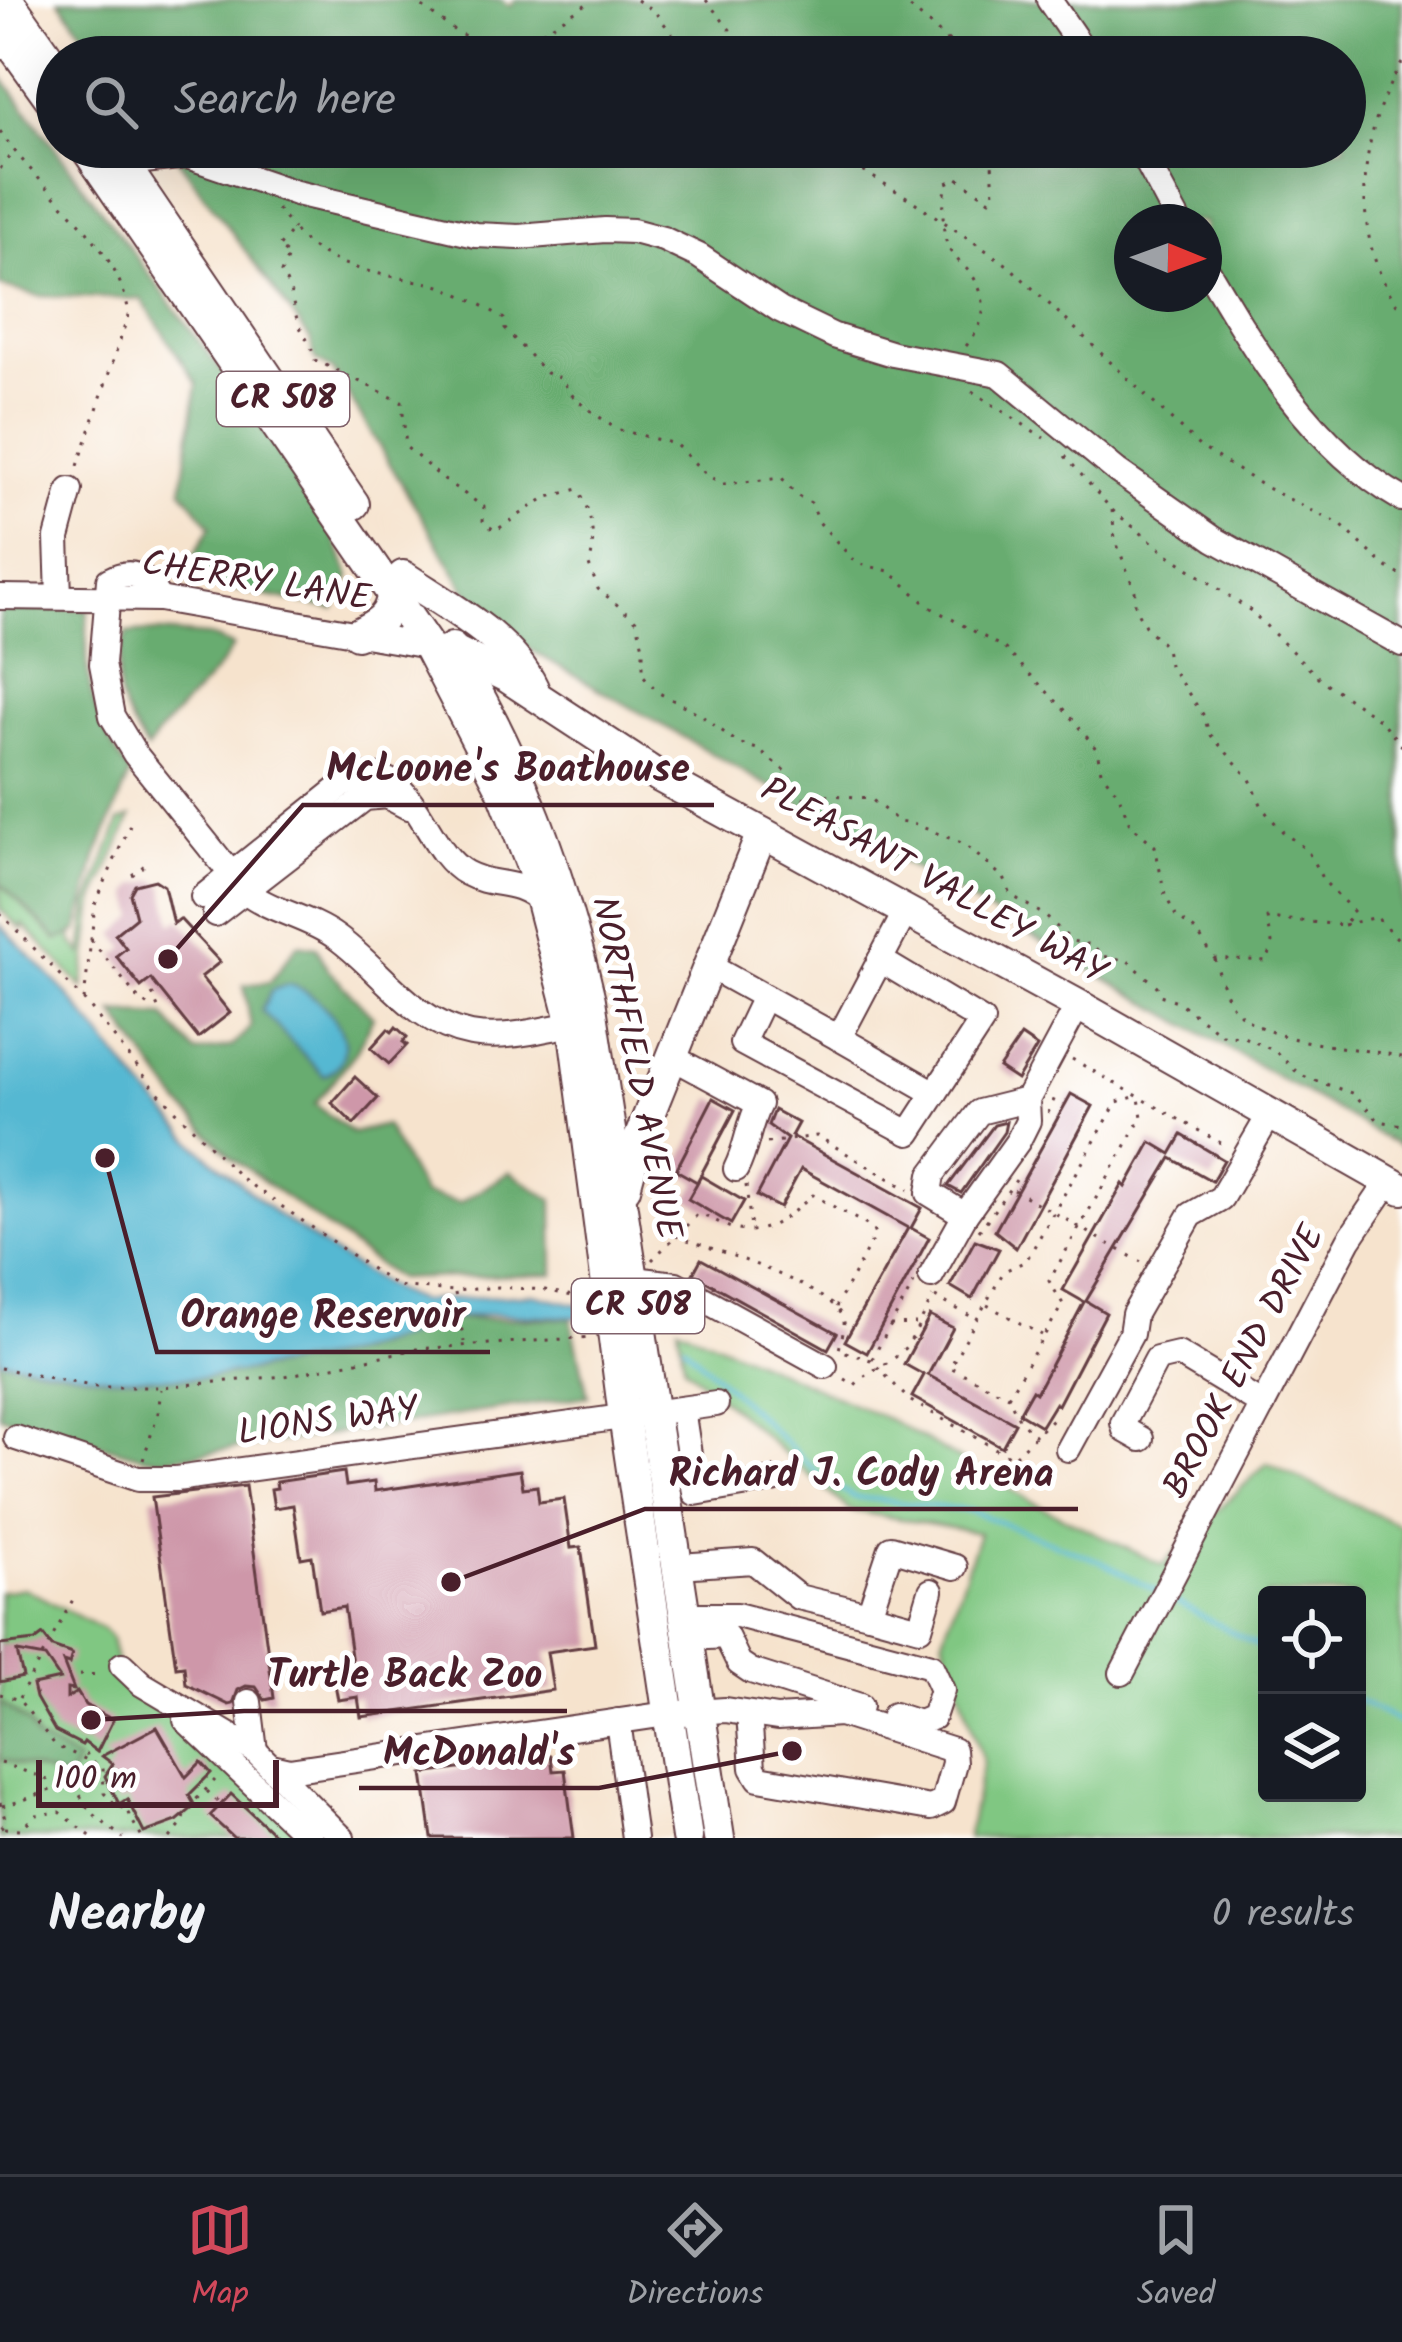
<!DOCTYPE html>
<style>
:root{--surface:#171b24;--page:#20242c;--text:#f1f3f6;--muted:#9ea1a6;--line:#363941;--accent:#d1495b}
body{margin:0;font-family:Kalam,sans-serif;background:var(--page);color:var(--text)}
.controls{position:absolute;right:36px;bottom:36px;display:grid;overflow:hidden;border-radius:12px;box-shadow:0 12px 48px #0002}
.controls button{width:108px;height:108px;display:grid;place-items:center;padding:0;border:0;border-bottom:3px solid var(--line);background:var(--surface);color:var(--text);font:60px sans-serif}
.compass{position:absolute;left:1114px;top:204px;width:108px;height:108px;border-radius:50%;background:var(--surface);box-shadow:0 12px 48px #0002;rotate:91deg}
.scale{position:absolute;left:36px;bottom:30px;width:243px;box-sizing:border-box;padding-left:12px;border:6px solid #4a1f2b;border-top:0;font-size:33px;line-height:42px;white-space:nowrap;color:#4a1f2b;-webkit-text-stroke:9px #fff;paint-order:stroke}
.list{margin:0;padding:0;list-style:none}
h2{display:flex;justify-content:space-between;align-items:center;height:156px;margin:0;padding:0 48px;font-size:51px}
h2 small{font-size:39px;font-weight:400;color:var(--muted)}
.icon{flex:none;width:66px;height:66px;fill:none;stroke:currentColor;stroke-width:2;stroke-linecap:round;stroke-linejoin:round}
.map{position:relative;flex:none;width:1402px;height:1838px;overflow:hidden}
.search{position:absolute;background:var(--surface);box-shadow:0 12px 48px #0002;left:36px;right:36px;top:36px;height:132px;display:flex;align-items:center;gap:30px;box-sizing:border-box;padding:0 42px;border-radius:66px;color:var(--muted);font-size:45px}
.sheet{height:336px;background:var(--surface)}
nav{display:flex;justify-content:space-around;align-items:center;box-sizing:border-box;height:168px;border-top:3px solid var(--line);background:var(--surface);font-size:33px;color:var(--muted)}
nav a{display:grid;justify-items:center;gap:6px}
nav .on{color:var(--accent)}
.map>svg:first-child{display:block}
.green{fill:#80c782;stroke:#657356;stroke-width:3;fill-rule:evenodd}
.forest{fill:#68ac70;stroke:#59664e;stroke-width:3;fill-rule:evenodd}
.water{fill:#54b8d2;stroke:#4f6c7e;stroke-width:3}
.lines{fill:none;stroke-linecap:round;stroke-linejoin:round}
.stream{stroke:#54b8d2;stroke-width:4.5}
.building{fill:#ce97a9}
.minor-casing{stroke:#643c43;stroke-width:28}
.major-casing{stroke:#643c43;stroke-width:34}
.path{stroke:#643c43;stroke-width:3;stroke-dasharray:3 9;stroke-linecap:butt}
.minor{stroke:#fff;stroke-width:24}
.major{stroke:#fff;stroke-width:30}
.labels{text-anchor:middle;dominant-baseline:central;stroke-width:10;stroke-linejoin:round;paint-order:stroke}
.shield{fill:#fff;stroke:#80626b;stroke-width:3}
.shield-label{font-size:33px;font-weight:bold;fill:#4a1f2b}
.street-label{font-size:36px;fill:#4a1f2b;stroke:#fff}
.leader{fill:none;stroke:#4a1f2b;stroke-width:4.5}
.callout-dot{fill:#4a1f2b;stroke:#fff;stroke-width:4.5}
.callout-label{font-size:39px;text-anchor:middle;font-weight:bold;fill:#4a1f2b;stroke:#fff;stroke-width:10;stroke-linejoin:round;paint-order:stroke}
</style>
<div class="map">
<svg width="1402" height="1838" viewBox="0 0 1402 1838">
<rect width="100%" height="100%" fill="#fff"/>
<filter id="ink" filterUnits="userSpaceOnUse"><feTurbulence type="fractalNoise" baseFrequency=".00833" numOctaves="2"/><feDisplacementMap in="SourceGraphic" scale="24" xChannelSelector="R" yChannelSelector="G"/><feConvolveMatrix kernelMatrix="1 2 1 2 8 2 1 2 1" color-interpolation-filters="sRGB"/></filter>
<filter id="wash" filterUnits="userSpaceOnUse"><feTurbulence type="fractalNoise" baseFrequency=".004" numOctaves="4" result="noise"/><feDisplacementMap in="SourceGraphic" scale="48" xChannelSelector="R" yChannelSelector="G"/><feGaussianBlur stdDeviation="2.7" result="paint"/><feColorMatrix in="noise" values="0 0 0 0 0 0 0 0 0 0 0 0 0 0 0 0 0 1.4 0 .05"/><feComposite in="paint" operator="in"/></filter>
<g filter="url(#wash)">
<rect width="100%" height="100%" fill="#f6e3cd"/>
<g class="green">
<path d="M131,817L94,903L83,988L23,924L22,930L0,909V883L57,940L73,933L72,941L82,954L88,904L120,821Z"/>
<path d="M678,1326L894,1422L1034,1503L1162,1565L1267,1463L1402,1527V1838H967L983,1761L943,1638L979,1533L849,1510L684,1366ZM1267,1595H1357V1793H1267Z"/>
<path d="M24,1588L104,1630L111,1638L119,1676L162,1710L200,1731L321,1838H0V1592Z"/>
</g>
<g class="forest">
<path d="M59,0H501L511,6L515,0H1402V1148L487,625L333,370L315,360L310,339L169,147H1345V57H102ZM1132,222H1204V294H1132Z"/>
<path d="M0,74L322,506L350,577L334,609L180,579L211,526L182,489L197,384L141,299L39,296L0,286Z"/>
<path d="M88,609C83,678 90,717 130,774L96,858L78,931L58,940L0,883V610Z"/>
<path d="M159,632L208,636L233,646C211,685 171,712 147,750C118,708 109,682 127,633Z"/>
<path d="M298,944L317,947L327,968L373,1017L356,1052L315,1104L352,1133L385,1125L423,1194L459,1203L510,1172L553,1200L554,1274L397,1279L231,1157L180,1104L114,1013L164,1016L196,1053L233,1046L251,1027L244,985L270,982Z"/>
<path d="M571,1318L588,1396L164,1459L144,1457L0,1416V1360L107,1377L205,1378L341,1356L409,1335L445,1319Z"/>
<path d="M0,1702L28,1723L37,1740L78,1761L71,1775L63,1778L0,1759Z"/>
</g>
<g class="water">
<path d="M0,925L64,990L143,1088L198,1147L275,1213L331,1252L396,1292L419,1301L532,1294L585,1306L587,1318L492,1314L445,1319L409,1335L341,1356L205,1378L108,1377L0,1360Z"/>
<path d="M288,984C323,992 373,1051 324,1076L261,1010L272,990Z"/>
</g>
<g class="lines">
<g class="stream">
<path d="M684,1345L827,1482L854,1497L971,1511L1100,1561L1156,1591"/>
<path d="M1172,1600L1267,1651"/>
<path d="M1357,1700L1402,1724"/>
</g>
</g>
<g id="blocks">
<g class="building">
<path d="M155,880L164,886L173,924L180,919L220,962L201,977L230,1013L198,1038L151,979L141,987L116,956L126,948L115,934L136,917L130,894L135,885Z"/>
<path d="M396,1027L407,1037L403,1042L407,1045L389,1064L371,1048L388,1029L392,1032Z"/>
<path d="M1021,1036L1037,1047L1017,1080L999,1068Z"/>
<path d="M355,1077L378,1098L354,1124L332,1103Z"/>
<path d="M1071,1094L1093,1106L1016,1248L995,1231Z"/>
<path d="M713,1098L735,1110L697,1182L676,1170Z"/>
<path d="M774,1110L798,1123L791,1136L922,1208L911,1228L929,1238L867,1353L845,1341L908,1228L801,1169L780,1208L757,1196L787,1139L768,1125Z"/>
<path d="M1006,1122L1004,1132L961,1193L948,1186L994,1125Z"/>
<path d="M1182,1135L1224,1160L1212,1181L1171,1158L1086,1301L1106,1313L1058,1405L1055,1403L1041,1426L1019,1413L1032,1390L1036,1393L1084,1302L1063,1290L1123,1184L1126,1187L1151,1142L1171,1154Z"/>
<path d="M701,1176L744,1201L731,1224L688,1199Z"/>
<path d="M975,1240L999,1249L972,1299L950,1286Z"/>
<path d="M701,1259L837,1333L828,1349L693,1274Z"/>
<path d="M930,1316L953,1328L928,1375L1015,1423L1002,1447L912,1397L924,1375L904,1364Z"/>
<path d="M520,1470L523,1488L537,1486L539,1502L564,1499L571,1548L581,1547L595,1645L547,1652L553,1690L361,1717L358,1697L338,1700L333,1673L353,1670L344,1607L320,1611L312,1556L301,1558L293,1505L274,1508L271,1489L277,1488L276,1482L344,1472L346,1486L374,1482L375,1491Z"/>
<path d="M245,1486L274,1698L265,1700L256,1687L246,1686L238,1690L233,1704L229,1705L186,1684L184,1666L176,1667L152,1497Z"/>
<path d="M43,1635L52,1647L72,1654L69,1664L63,1662L74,1690L67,1689V1698L77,1692L85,1705L113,1720L97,1752L84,1742L82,1745L55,1731L36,1698L33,1685L60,1679L45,1657L17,1652L23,1677L0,1682V1645L35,1641Z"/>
<path d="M157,1727L186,1777L201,1762L211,1773L189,1795L195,1806L177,1821L144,1833L127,1799L119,1804L105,1776L113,1764L102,1756Z"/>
<path d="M551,1756L553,1771L565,1770L574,1838H432L423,1774Z"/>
<path d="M231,1794L278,1838H234L210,1816Z"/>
</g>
</g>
</g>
<g filter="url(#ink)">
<use href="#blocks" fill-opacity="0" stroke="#643c43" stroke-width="3"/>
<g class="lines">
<g class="minor-casing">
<g id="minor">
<path d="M1049,0L1088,57"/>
<path d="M1139,147L1179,222"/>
<path d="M127,169L144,161L187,156L296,193L476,235L519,237L605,230L633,231L663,239L699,256L780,310L834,336L893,354L999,374L1117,471L1214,539L1402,644"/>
<path d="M1204,264C1255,351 1312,448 1402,499"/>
<path d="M0,597L159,599L428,646"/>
<path d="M59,597L57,538L70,490"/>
<path d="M159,599C147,577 133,567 109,580L102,664L112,716L135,754L245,891C272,912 307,916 336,937C380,968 414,1024 471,1034C504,1040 540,1030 573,1024"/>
<path d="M203,897L343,785C412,746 421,849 466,873C496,889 512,876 543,902"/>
<path d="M215,914L365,798L387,796L408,807"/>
<path d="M709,966L839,1038L906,911"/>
<path d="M764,997L742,1043L909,1133L982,1021L880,960"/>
<path d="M839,1038L935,1093"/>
<path d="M672,1057L759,1104C748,1125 747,1148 736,1169"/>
<path d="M965,1215L929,1193L932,1175L979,1112L1027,1100"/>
<path d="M931,1276L965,1215L1018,1141L1028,1121L1027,1100L1078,1005"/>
<path d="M634,1279L676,1284L825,1366"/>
<path d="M682,1409L695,1493L773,1480"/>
<path d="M16,1438L138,1479H176L716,1404"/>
<path d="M1141,1439L1125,1430L1123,1423L1157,1359L1178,1354L1263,1405"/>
<path d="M1068,1449L1131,1334L1134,1314L1191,1215L1221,1198L1270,1114"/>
<path d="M679,1566L753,1561L798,1597L869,1614L891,1548L955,1567"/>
<path d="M869,1614L920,1628L931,1591"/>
<path d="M687,1615H737L931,1666L942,1690L933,1717L919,1723L894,1715"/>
<path d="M690,1638L726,1636L739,1663L751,1671L860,1706"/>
<path d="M122,1665L142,1684L255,1751L342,1838"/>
<path d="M1122,1673L1349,1240L1389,1181"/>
<path d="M249,1702L255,1751"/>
<path d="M186,1720L310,1838"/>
<path d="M618,1721L634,1838"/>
<path d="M271,1766L289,1770L667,1714L725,1710L777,1718L840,1714L953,1750L954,1763L943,1802L931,1808L759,1778L753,1768L749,1714"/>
</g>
</g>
<g class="major-casing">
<g id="major">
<path d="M8,0L57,69"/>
<path d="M0,29L57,108"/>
<path d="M85,147L428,646L502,789L532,867L573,1024L624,1416L687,1838"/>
<path d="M112,147L354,504"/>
<path d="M403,576C449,607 508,636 533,688"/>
<path d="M357,634C376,624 390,618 392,595"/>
<path d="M452,648C521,763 560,871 590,1000L719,1838"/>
<path d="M452,650L507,677L658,776L1078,1005L1402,1189"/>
<path d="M625,1188L637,1144L762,833"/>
</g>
</g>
<g class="path">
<path d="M413,0L459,34L502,46L530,39L616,57"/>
<path d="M637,0L654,11L691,57"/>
<path d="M706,0L752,57"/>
<path d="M901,0L946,39L951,57"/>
<path d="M532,38L593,0"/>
<path d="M947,40L969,57"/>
<path d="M1402,63C1357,133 1348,242 1402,311"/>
<path d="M0,131C40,192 116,238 129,313L76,472"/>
<path d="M822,147L910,199L1009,266L1199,446L1263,486L1341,525L1385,566L1402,576"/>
<path d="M0,169L12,153"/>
<path d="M277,209L293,229"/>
<path d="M966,346C984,324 990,305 974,278C967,267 955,260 949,249C940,229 943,203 947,183L958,178L990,200L994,195L991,147"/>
<path d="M972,391L1044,438"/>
<path d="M1065,456L1112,510L1165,552L1251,611L1320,679L1380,720L1402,746"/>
<path d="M1112,510L1115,539L1135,591V608L1145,626L1166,648L1169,665L1204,716L1209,733L1250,779L1263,809L1284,833L1307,850L1323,880L1354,912L1343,925L1267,918L1272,943L1268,961L1214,958L1197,932L1176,916L1165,895L1155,846L1130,824L1119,795L1101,771L1097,750L1066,711L1004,648L930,607L889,571L856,563L819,522L811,503L796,495L782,478L724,484L708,476L675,444L616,429L575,399L560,378L546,373L505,329L504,319C488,307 449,287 429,283C382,274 324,269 293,229L278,248L289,255L281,273C294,294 291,301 298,322C303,336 310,340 315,360L402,402L406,447L444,480L484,507L483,521L495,531L545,498L578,489C591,510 597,541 589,565L598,589L637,621L643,647V675L659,693L698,713L738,743L757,749L785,771L803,798L818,794L870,798L899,822L917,825L964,844L1004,878L1011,895L1044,915L1072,941L1091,945L1103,956L1128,961L1157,986L1160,995L1177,1001L1221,1034L1241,1036L1275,1051L1300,1075L1354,1094L1379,1121L1402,1125"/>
<path d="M132,875L146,864"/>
<path d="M0,913L84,1000L155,1089L241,1178L396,1286L454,1291L498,1287L545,1290L586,1299"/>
<path d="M1344,925L1376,917L1402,943"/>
<path d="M91,940L138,998L152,1008L159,1005"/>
<path d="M1215,959C1220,976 1224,999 1238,1012C1272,1046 1356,1046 1402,1057"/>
<path d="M152,994L158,1003"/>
<path d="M84,1000L95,905L132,820"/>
<path d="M1072,1059L1226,1146"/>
<path d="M1048,1113L1057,1093"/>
<path d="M767,1143L817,1136L909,1190"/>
<path d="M746,1185L751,1228"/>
<path d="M1014,1190L1141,1262"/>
<path d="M979,1231L1019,1176"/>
<path d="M676,1236C707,1247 839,1288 844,1322C845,1329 840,1343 839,1350L871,1360L909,1400L1012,1458L1055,1416"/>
<path d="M652,1260L697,1215C712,1216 720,1225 734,1229C766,1238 791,1214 813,1195L872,1228L875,1235L836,1307"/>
<path d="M455,1293L464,1342"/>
<path d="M935,1297L974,1318"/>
<path d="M987,1305L1042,1335"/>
<path d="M890,1325L916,1324"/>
<path d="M872,1359L914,1283"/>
<path d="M0,1368L96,1387H162L285,1376L416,1349L593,1337"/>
<path d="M845,1379L855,1385C868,1369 889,1366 903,1350C916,1336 924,1313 933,1297"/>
<path d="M1008,1396L1063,1304L1049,1281L1142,1117L1139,1098"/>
<path d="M1035,1436L1019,1419L1008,1396L950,1367L1004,1271L1026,1261L1117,1102L1137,1096"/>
<path d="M143,1460L158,1413L161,1389"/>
<path d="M67,1676L101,1674"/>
<path d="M0,1694L19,1700L56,1746L103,1767L104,1793L119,1809L124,1806L142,1838"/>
<path d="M19,1698L76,1594"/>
<path d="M0,1763L45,1778L52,1785"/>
<path d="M76,1784C83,1810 103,1822 123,1838"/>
<path d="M207,1791L221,1805"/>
<path d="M0,1803L6,1822L0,1830"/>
<path d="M2,1806C28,1800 50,1789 75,1782L89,1761L83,1743"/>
<path d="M5,1828L20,1829L36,1815L60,1812L93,1838"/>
<path d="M170,1838L183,1823L187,1809L215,1780"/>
</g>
<use href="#minor" class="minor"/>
<use href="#major" class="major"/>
</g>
</g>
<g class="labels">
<g class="shield">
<rect x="217" y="372" width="132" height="54" rx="9"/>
<rect x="572" y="1279" width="132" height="54" rx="9"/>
</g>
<g class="shield-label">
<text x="283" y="399">CR 508</text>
<text x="638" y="1306">CR 508</text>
</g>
<g class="street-label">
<text transform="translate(256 582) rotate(9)">CHERRY LANE</text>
<text transform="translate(933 882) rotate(29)">PLEASANT VALLEY WAY</text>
<text transform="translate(635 1068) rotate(79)">NORTHFIELD AVENUE</text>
<text transform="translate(1245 1362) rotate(-62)">BROOK END DRIVE</text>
<text transform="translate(328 1422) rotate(-8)">LIONS WAY</text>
</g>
</g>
<path class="leader" d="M168 959L303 805H714M105 1158L157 1352H490M451 1582L645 1509H1078M91 1720L244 1711H567M792 1751L599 1788H359"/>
<g class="callout-dot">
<circle cx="168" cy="959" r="12"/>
<circle cx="105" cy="1158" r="12"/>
<circle cx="451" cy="1582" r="12"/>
<circle cx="91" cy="1720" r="12"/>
<circle cx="792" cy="1751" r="12"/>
</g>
<g class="callout-label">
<text x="508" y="781">McLoone's Boathouse</text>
<text x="323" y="1328">Orange Reservoir</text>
<text x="861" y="1486">Richard J. Cody Arena</text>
<text x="405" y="1687">Turtle Back Zoo</text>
<text x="479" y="1765">McDonald's</text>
</g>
</svg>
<div class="controls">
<button><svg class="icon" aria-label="locate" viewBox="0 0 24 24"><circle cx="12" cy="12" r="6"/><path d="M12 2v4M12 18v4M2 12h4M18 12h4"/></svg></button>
<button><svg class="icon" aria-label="layers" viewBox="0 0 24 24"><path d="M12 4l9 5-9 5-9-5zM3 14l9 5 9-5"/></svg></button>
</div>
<svg class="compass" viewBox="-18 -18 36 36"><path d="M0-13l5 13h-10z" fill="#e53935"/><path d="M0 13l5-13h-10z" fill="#9ea1a6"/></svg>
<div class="scale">100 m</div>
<div class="search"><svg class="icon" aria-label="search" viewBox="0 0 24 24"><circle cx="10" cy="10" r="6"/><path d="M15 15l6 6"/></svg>Search here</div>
</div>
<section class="sheet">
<h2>Nearby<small>0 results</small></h2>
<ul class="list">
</ul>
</section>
<nav>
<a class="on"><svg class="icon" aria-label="map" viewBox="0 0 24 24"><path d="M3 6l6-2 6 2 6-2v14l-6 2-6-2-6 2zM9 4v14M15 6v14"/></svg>Map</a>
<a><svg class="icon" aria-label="directions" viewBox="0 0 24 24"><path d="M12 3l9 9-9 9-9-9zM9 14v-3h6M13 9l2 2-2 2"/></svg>Directions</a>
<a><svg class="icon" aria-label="saved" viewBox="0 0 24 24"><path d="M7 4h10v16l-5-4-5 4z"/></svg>Saved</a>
</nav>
